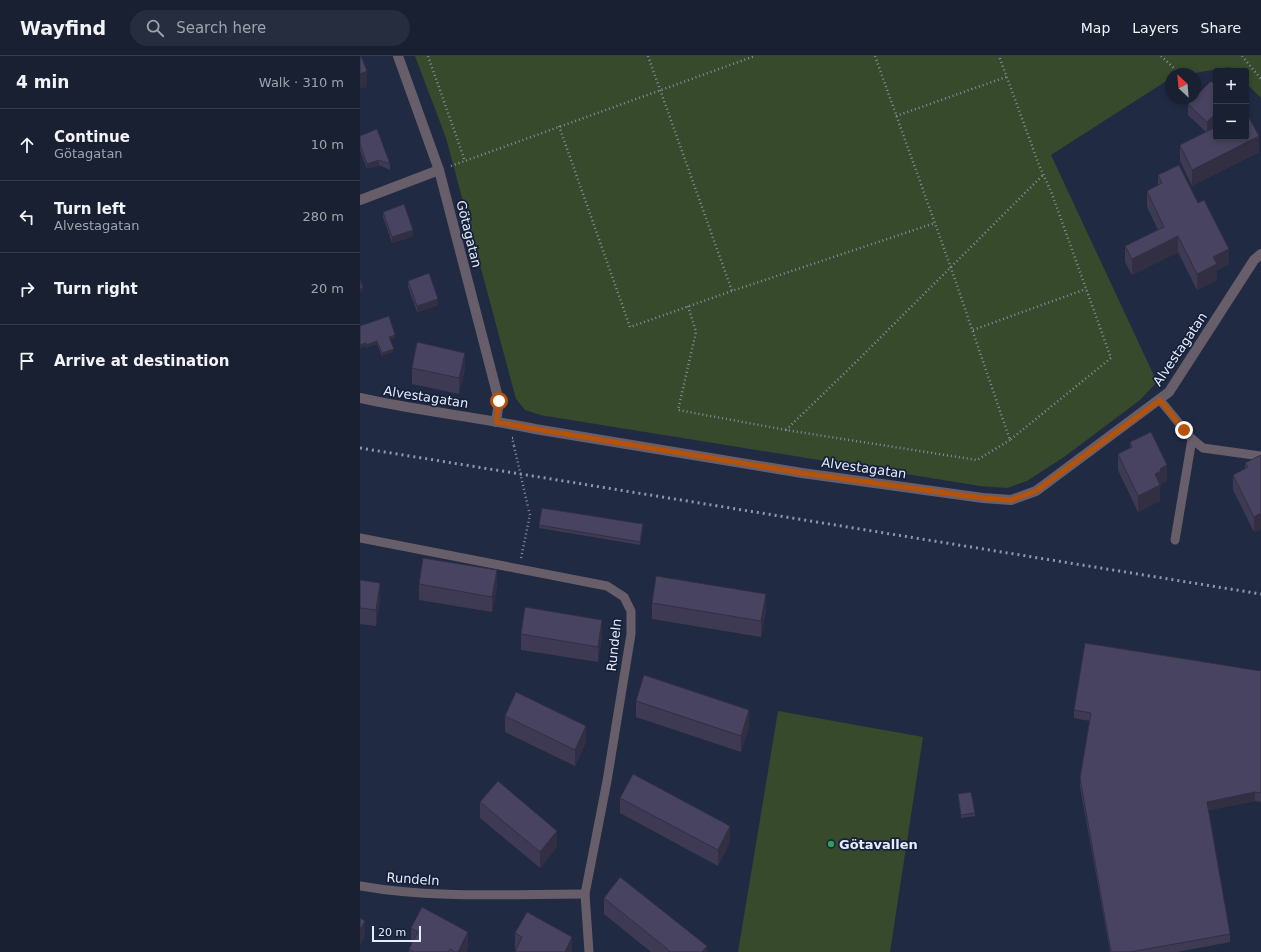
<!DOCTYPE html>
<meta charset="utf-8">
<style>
:root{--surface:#182032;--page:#252d3e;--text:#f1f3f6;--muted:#9fa3ac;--line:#363e4d}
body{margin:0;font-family:"DejaVu Sans",sans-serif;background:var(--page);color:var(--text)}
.controls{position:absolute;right:12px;top:12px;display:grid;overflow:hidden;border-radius:4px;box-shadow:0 2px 6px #0003}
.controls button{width:36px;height:36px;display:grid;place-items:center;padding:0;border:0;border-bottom:1px solid var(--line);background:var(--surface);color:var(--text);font:20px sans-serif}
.compass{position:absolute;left:805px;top:12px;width:36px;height:36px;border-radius:50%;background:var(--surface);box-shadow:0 2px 6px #0003;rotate:334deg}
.scale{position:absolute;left:12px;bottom:10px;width:49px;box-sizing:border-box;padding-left:4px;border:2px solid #e4ecfd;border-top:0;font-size:11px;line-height:14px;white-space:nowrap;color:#e4ecfd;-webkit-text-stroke:3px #172039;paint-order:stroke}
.stop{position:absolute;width:12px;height:12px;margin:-9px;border:3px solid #b45309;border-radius:50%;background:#fff}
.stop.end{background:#b45309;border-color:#fff;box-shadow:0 1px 4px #0008}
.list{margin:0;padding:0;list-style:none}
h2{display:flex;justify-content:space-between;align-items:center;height:52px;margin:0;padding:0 16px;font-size:17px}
h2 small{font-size:13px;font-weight:400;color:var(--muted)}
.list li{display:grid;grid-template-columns:26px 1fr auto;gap:12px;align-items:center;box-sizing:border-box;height:72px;padding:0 16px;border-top:1px solid var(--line)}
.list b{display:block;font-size:15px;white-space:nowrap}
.list p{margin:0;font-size:13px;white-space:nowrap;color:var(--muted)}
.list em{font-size:13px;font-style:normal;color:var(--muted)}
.icon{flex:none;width:22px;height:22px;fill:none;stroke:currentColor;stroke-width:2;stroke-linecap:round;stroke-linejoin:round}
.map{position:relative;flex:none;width:901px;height:896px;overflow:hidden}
header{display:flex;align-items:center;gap:24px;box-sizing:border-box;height:56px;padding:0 20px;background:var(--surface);border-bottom:1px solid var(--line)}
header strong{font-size:19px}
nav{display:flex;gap:22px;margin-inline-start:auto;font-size:14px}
.search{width:280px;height:36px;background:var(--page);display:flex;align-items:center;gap:10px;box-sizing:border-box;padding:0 14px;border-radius:22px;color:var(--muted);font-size:15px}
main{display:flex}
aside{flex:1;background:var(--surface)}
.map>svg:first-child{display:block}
.green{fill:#374a2b}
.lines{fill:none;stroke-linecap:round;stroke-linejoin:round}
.path{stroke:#858ea3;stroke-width:2.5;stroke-dasharray:1 3;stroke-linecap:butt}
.lane{stroke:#685e6a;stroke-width:9}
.street{stroke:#685e6a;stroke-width:10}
.rail{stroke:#8f98ac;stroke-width:3;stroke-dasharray:2 4;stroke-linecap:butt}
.path-bridge{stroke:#858ea3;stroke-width:2.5;stroke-dasharray:1 3;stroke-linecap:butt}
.wall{fill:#3e3a53}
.shaded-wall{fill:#322f43}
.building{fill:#484360;stroke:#322f43}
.route{stroke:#b45309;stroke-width:5}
.leisure-dot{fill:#2e9e5b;stroke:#172039;stroke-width:1.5}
.labels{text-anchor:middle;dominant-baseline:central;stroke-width:3.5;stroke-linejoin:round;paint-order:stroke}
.street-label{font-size:13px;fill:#e4ecfd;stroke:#172039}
.poi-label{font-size:13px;font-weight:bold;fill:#e4ecfd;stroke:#172039;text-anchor:start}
</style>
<header>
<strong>Wayfind</strong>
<div class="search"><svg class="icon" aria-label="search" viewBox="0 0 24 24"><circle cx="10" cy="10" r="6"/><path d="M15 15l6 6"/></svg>Search here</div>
<nav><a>Map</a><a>Layers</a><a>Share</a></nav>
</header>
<main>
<aside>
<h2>4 min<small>Walk · 310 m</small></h2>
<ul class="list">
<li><svg class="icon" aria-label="ahead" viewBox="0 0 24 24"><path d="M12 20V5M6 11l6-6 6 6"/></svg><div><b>Continue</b><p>Götagatan</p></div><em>10 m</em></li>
<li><svg class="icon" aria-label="left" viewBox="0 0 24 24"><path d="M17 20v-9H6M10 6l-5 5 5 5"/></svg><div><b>Turn left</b><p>Alvestagatan</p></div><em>280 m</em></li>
<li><svg class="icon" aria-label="right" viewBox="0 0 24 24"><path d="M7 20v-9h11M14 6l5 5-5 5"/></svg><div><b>Turn right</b></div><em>20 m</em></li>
<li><svg class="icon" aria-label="arrive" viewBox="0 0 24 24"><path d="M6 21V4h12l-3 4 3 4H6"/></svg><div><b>Arrive at destination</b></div></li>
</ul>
</aside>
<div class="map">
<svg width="901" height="896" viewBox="0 0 901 896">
<rect width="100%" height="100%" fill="#202a43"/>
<g class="green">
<path d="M55,0H901V42L886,27V15H874L870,11L829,18H811V22L691,99L797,326L780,344L704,401L667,425L647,432L620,430L180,359L165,354L156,343L86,82Z"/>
<path d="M418,655L563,681L530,896H378Z"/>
</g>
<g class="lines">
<g class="path">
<path d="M68,0L105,105"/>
<path d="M288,0L372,235"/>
<path d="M515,0L591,212L650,384L751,302L692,138L679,109L639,0"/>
<path d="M801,0L816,14"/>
<path d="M882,0L901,23"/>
<path d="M536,60L646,21"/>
<path d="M199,70L270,271L372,235L575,167"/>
<path d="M91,110L395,0"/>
<path d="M328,250L336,276L318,354L426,374L617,404L650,384"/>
<path d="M613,274L726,233"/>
<path d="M426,374L494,308L683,119"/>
<path d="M153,382H152L154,390"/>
<path d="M161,502L170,459L168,451"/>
</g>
<g class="lane">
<path d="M800,344L832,383L843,392L901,400"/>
<path d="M0,482L247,530L264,541L271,555V578L247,725L225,838L229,896"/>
<path d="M815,484L832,383"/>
<path d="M0,830C74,843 150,838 225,838"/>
</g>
<g class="street">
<path d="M38,0L79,114L139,345L136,366"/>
<path d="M0,144L79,114"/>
<path d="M0,342C58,355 117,361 175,373L442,417L623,442L651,444L676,435L809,336L894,204L901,198"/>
</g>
<path class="rail" d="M0,392L901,538"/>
<path class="path-bridge" d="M154,390L168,451"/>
</g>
<g class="wall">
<path d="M856,30V68L850,74L899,96L832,130L820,105V89L846,76L828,59V48Z"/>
<path d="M0,80L30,108V114L19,109L7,113L0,94Z"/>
<path d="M798,119L869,208L857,214V224L837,234L818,196L772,219L765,206V190L798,174L787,151V135L798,129Z"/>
<path d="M23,156L53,180L32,187L23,161Z"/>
<path d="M48,225L78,249L57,256L48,231Z"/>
<path d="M0,270L35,282L30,283L34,295L22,300L17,288L6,292V290L0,292Z"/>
<path d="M52,312H105L99,338L52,328Z"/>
<path d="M770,386L807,425L801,428V431H800V445L778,456L758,414V398L770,392Z"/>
<path d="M901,399V473L894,476L873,434V419L885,413V407Z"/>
<path d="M179,469L283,471L280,489L179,472Z"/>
<path d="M0,524L20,543L16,570L0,568Z"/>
<path d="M59,528L137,530L132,556L59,544Z"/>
<path d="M292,547L406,554L401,581L292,563Z"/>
<path d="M161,578L242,580L238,606L161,594Z"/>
<path d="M901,615V746L895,745L848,754L870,878V886L817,896H750L720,731V722L730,665L714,662V654Z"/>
<path d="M276,645L389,670L381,696L276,661Z"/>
<path d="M145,660L226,686L215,710L145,676Z"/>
<path d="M598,738L615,757V760L601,762Z"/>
<path d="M260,742L370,786L358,810L260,757Z"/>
<path d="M120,746L197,791L180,812L120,762Z"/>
<path d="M244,842L347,896H291L244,858Z"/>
<path d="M51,872L108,892L106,896H49V893L52,889L51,888Z"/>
<path d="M155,877L212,896L156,893H155Z"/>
</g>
<g class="shaded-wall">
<path d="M7,15V31L0,33V18Z"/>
<path d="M856,57V68L847,77V66Z"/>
<path d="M899,80V96L832,130V114Z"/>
<path d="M19,104V109L7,113V108Z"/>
<path d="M53,174V180L32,187V181Z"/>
<path d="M818,180V196L772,219V203Z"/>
<path d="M869,193V208L857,214V224L837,234V218L853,201Z"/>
<path d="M3,232V235L0,236V233Z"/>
<path d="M78,243V249L57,256V250Z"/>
<path d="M35,279V282L29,284V281Z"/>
<path d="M17,285V288L6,292V289Z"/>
<path d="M6,287V290L0,292V289Z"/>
<path d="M34,293V295L22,300V297Z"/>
<path d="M105,297V312L99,338V322Z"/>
<path d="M807,409V425L801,428V431H800V445L778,456V440L795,418L800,413Z"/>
<path d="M901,457V473L894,476V461Z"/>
<path d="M137,514V530L132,556V541Z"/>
<path d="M20,527V543L16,570V554Z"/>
<path d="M406,538V554L401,581V565Z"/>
<path d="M242,564V580L238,606V591Z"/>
<path d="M389,654V670L381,696V680Z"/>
<path d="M226,670V686L215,710V694Z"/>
<path d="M895,736V745L847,755V746Z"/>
<path d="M370,770V786L358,810V794Z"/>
<path d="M197,775V791L180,812V796Z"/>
<path d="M5,865V881L0,890V874Z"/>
<path d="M108,876V892L106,896H98Z"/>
<path d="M212,881V896H205Z"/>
<path d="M347,890V896H342Z"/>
</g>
<g class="building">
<path d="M0,0H1L7,15L0,18Z"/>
<path d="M851,25L856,30V57L847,66L828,48L834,42H835V41Z"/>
<path d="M886,56L899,80L832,114L820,89L856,71V81H886Z"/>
<path d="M17,73L30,108L19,104L7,108L0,88V80Z"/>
<path d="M819,109L838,147L844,144L869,193L853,201L857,208L837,218L818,180L772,203L765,190L804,171L787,135L802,127L798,119Z"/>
<path d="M44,148L53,174L32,181L23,156Z"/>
<path d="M69,217L78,243L57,250L48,225Z"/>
<path d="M0,223L3,232L0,233Z"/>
<path d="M29,260L35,279L29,281L34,293L22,297L17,285L6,289V287L0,289V270Z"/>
<path d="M57,286L105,297L99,322L52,312Z"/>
<path d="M791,376L807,409L800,413L801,415L795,418L800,429L778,440L758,398L772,391L770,386Z"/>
<path d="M901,399V457L894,461L873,419L888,411L885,407Z"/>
<path d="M182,452L283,468L280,486L179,469Z"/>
<path d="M63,502L137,514L132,541L59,528Z"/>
<path d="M296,520L406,538L401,565L292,547Z"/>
<path d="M0,524L20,527L16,554L0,552Z"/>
<path d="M165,551L242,564L238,591L161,578Z"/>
<path d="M725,587L901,615V737L895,736L847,746L870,878L770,896H751L720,722L731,657L714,654Z"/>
<path d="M284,619L389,654L381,680L276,645Z"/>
<path d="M156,636L226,670L215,694L145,660Z"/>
<path d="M273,718L370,770L358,794L260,742Z"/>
<path d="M138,725L197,775L180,796L120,746Z"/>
<path d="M611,736L615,757L601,759L598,738Z"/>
<path d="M260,821L347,890L342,896H311L244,842Z"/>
<path d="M62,851L108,876L98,896H95L90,893L88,896H54L49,893L58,876L51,872Z"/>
<path d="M167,856L212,881L205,896H155L162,881L155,877Z"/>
<path d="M0,862L5,865L0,874Z"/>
</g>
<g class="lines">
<path class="route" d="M139,345L136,366L175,373L442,417L623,442L651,444L676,435L800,344L824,374"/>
</g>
<circle class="leisure-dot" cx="471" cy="788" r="4"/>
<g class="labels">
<g class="street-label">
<text transform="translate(109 178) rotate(76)">Götagatan</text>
<text transform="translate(820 293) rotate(-56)">Alvestagatan</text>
<text transform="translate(66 341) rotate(9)">Alvestagatan</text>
<text transform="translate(504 412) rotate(8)">Alvestagatan</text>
<text transform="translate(254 589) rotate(-84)">Rundeln</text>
<text transform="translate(53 823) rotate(4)">Rundeln</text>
</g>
<g class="poi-label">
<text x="479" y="788">Götavallen</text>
</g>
</g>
</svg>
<div class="controls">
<button>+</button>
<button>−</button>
</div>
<svg class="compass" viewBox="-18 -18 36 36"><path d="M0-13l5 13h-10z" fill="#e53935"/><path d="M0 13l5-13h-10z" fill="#9fa3ac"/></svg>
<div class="scale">20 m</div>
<div class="stop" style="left:139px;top:345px"></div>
<div class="stop end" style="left:824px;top:374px"></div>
</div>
</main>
